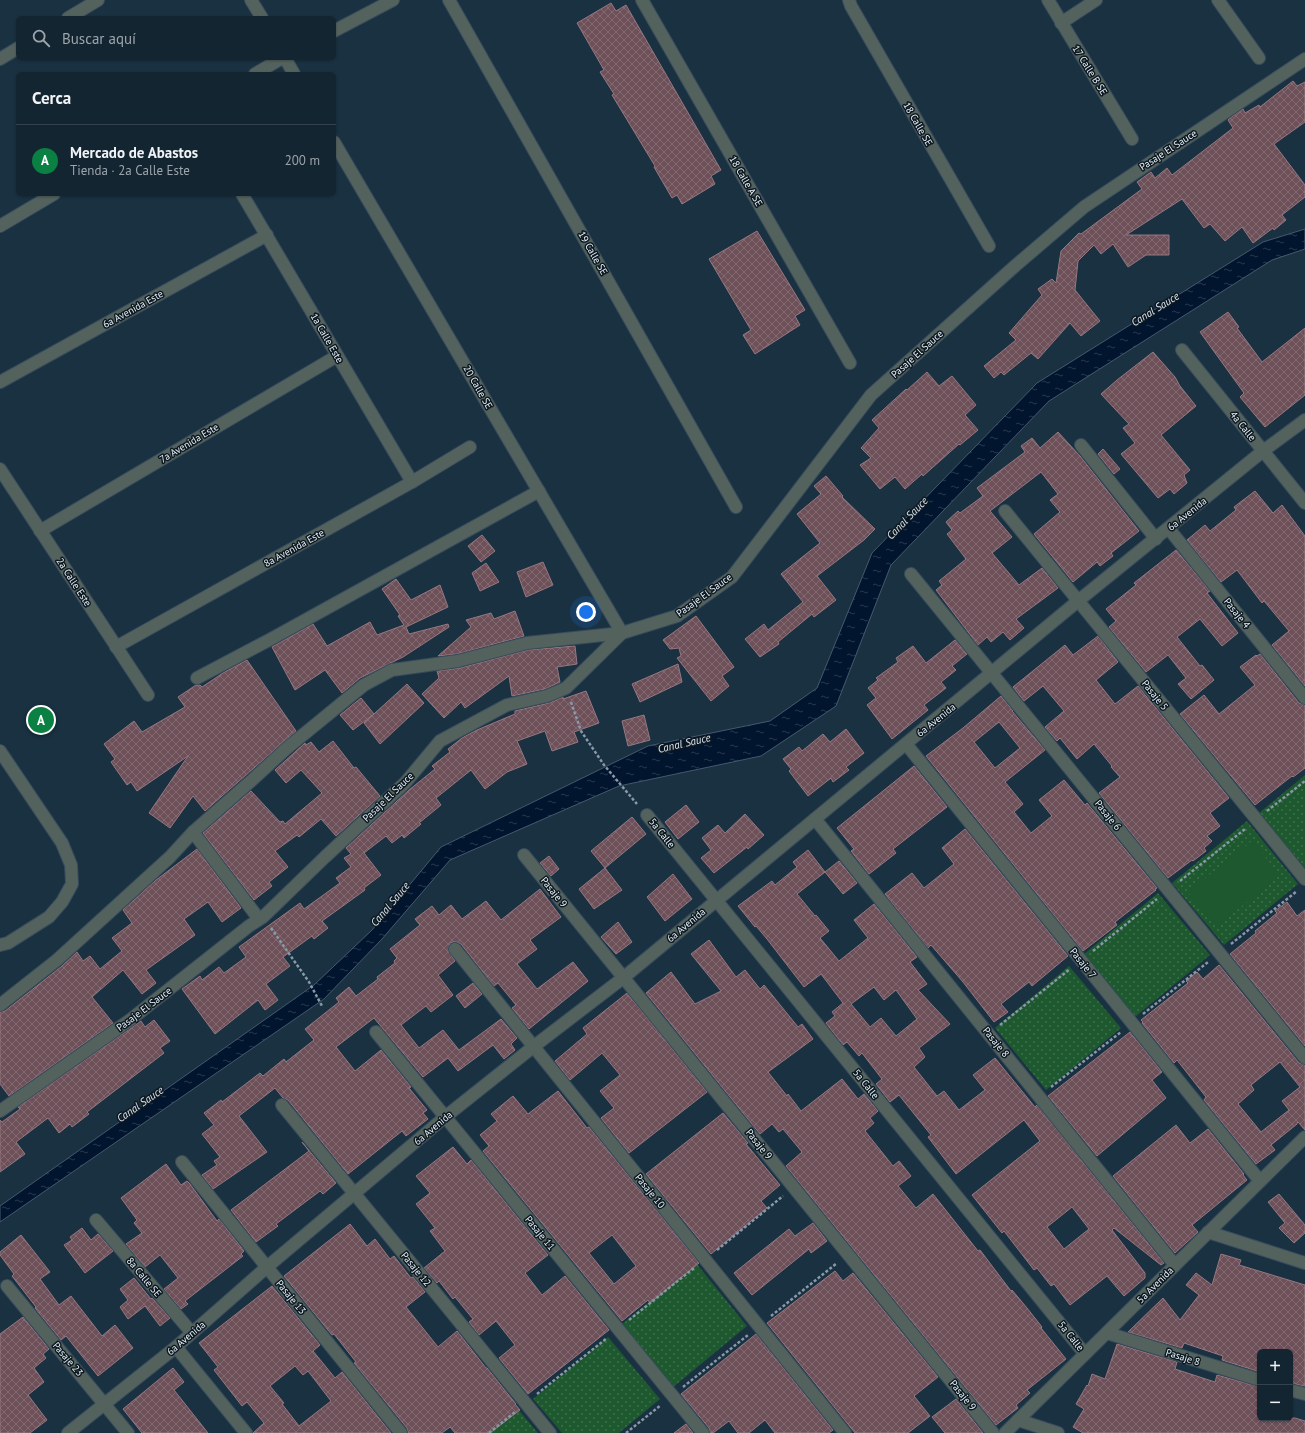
<!DOCTYPE html>
<html lang="es">
<meta charset="utf-8">
<style>
:root{--surface:#142532;--page:#1d2d3a;--text:#f1f3f6;--muted:#9da5ac;--line:#33424d;--accent:#0b8043}
body{margin:0;font-family:"PT Sans",sans-serif;background:var(--page);color:var(--text)}
.controls{position:absolute;right:12px;bottom:12px;display:grid;overflow:hidden;border-radius:6px;box-shadow:0 1px 3px #0004}
.controls button{width:36px;height:36px;display:grid;place-items:center;padding:0;border:0;border-bottom:1px solid var(--line);background:var(--surface);color:var(--text);font:20px sans-serif}
.you{position:absolute;left:586px;top:612px;width:14px;height:14px;margin:-10px;border:3px solid #fff;border-radius:50%;background:#1a73e8;box-shadow:0 0 0 6px #1a73e833}
.badge{display:grid;place-items:center;width:26px;height:26px;border-radius:50%;background:var(--accent);color:#fff;font-size:13px;font-weight:700}
.pin{position:absolute;translate:-50% -50%;border:2px solid #fff;box-shadow:0 1px 4px #0006}
.list{margin:0;padding:0;list-style:none}
h2{display:flex;justify-content:space-between;align-items:center;height:52px;margin:0;padding:0 16px;font-size:17px}
h2 small{font-size:13px;font-weight:400;color:var(--muted)}
.list li{display:grid;grid-template-columns:26px 1fr auto;gap:12px;align-items:center;box-sizing:border-box;height:72px;padding:0 16px;border-top:1px solid var(--line)}
.list b{display:block;font-size:15px;white-space:nowrap}
.list p{margin:0;font-size:13px;white-space:nowrap;color:var(--muted)}
.list em{font-size:13px;font-style:normal;color:var(--muted)}
.icon{flex:none;width:22px;height:22px;fill:none;stroke:currentColor;stroke-width:2;stroke-linecap:round;stroke-linejoin:round}
.map{position:relative;flex:none;width:1305px;height:1433px;overflow:hidden}
.search{position:absolute;background:var(--surface);box-shadow:0 1px 3px #0004;left:16px;top:16px;width:320px;height:44px;display:flex;align-items:center;gap:10px;box-sizing:border-box;padding:0 14px;border-radius:6px;color:var(--muted);font-size:15px}
.panel{position:absolute;background:var(--surface);box-shadow:0 1px 3px #0004;left:16px;top:72px;width:320px;height:124px;border-radius:6px}
.map>svg:first-child{display:block}
.grass{fill:url(#grass-dots)}
.pitch{fill:#1d582e}
.water{fill:url(#water-ripples);stroke:#46586d}
.building{fill:url(#building-cross-hatch);stroke:#977780;fill-rule:evenodd}
.lines{fill:none;stroke-linecap:round;stroke-linejoin:round}
.minor-casing{stroke:#374c5c;stroke-width:14}
.path{stroke:#8899a8;stroke-width:2.5;stroke-dasharray:3 2;stroke-linecap:butt}
.minor{stroke:#54625e;stroke-width:12}
.labels{text-anchor:middle;dominant-baseline:central;stroke-width:3;stroke-linejoin:round;paint-order:stroke}
.street-label{font-size:10px;fill:#e6f3ff;stroke:#0e181f}
.water-label{font-size:11px;font-style:italic;fill:#d8e4f4;stroke:#0e181f}
</style>
<div class="map">
<svg width="1305" height="1433" viewBox="0 0 1305 1433">
<defs>
<pattern id="grass-dots" width="8" height="8" patternUnits="userSpaceOnUse"><rect width="8" height="8" fill="#1d582e"/><path d="M2 2h.1M6 6h.1" fill="none" stroke="#3e704d" stroke-width="1.8" stroke-linecap="round"/></pattern>
<pattern id="water-ripples" width="26" height="14" patternUnits="userSpaceOnUse"><rect width="26" height="14" fill="#02152e"/><path d="M2 4q2-2 4 0t4 0M15 11q2-2 4 0t4 0" fill="none" stroke="#27384d"/></pattern>
<pattern id="building-cross-hatch" width="8" height="8" patternUnits="userSpaceOnUse"><rect width="8" height="8" fill="#6e5059"/><path d="M0 0l8 8M0 8l8-8" fill="none" stroke="#836a72"/></pattern>
</defs>
<rect width="100%" height="100%" fill="#1a3142"/>
<g class="grass">
<path d="M1305,775V868L1259,813Z"/>
<path d="M1247,821L1298,884L1224,945L1172,883Z"/>
<path d="M1158,893L1210,955L1135,1017L1083,955Z"/>
<path d="M1069,966L1121,1028L1046,1090L995,1028Z"/>
<path d="M696,1263L747,1326L672,1388L621,1325Z"/>
<path d="M608,1337L660,1399L619,1433H562L533,1399Z"/>
<path d="M517,1408L538,1433H486Z"/>
</g>
<path class="pitch" d="M1252,841L1280,875L1216,927L1188,892Z"/>
<path class="water" d="M1305,229V249L1272,260L1049,401L891,565L836,706L761,756L619,786L450,860L382,939L324,999L0,1222V1206L314,985L372,930L441,847L648,746L770,721L817,688L872,553L1037,383L1263,242Z"/>
<g class="building">
<path d="M611,3L616,11L626,5L721,170L711,176L715,184L682,204L677,195L672,198L654,167L655,166L612,95L614,94L600,72L604,70L577,23Z"/>
<path d="M1293,81L1297,86L1305,82V122L1274,144L1305,185V197L1282,215L1286,220L1274,230L1273,228L1253,243L1242,227L1225,241L1210,224L1204,228L1182,199L1126,235H1169V255H1146L1128,267L1113,244L1101,254L1094,245L1078,261L1075,290L1100,321L1081,336L1070,323L1038,359L1031,353L1004,375L1001,372L994,378L984,366L1016,340L1009,333L1042,295L1038,289L1052,279L1056,283L1061,251L1079,233L1081,234L1142,189L1137,182L1151,172L1155,178L1167,168L1172,175L1233,128L1228,120L1234,115L1243,109L1245,113L1259,105L1260,107Z"/>
<path d="M757,231L805,310L795,316L800,325L755,354L743,335L751,330L709,259Z"/>
<path d="M1228,312L1239,327L1237,328L1262,362L1305,328V395L1265,427L1240,397L1244,393L1200,332Z"/>
<path d="M1153,352L1175,377L1180,386L1196,406L1161,435L1190,470L1184,475L1187,483L1174,494L1170,489L1158,498L1121,454L1135,443L1123,428L1129,424L1101,394L1117,380Z"/>
<path d="M927,372L939,386L952,376L976,405L965,415L978,430L960,445L959,444L923,476L922,474L905,489L895,477L880,489L860,465L871,458L861,448L879,428L872,420L906,389L907,390Z"/>
<path d="M1058,432L1080,456L1139,531L1111,553L1113,556L1100,566L1097,562L1073,582L1034,534L1060,512L1050,500L1058,494L1041,472L990,511L1012,537L992,553L1019,585L1042,568L1058,588L1016,619L1024,628L1010,640L1003,632L991,642L987,637L978,645L936,590L942,585L939,581L966,559L947,534L952,530L946,522L958,511L960,513L983,496L977,488L1025,452L1021,446L1032,438L1040,448Z"/>
<path d="M1103,449L1120,469L1114,474L1098,454Z"/>
<path d="M826,476L843,496L842,497L875,529L864,540L817,576L836,600L814,617L812,614L778,642L779,644L760,657L745,639L764,624L768,630L803,602L781,574L820,543L797,514L821,494L814,486Z"/>
<path d="M1255,491L1273,513L1282,505L1305,536V686L1272,645L1289,631L1264,601L1262,603L1237,570L1221,582L1187,540L1205,525L1210,531L1236,510L1234,507Z"/>
<path d="M482,535L495,551L481,562L468,546Z"/>
<path d="M1176,550L1210,591L1207,593L1238,633L1222,646L1200,619L1177,637L1200,666L1202,665L1214,680L1191,699L1178,684L1186,678L1168,655L1146,672L1109,627L1116,621L1106,609L1136,585L1134,583Z"/>
<path d="M543,562L553,585L526,597L517,572Z"/>
<path d="M486,563L499,582L480,591L472,573Z"/>
<path d="M396,579L411,600L440,585L448,607L406,627L409,634L448,624L449,627L403,657L360,678L342,693L325,670L295,690L272,647L313,624L327,646L370,622L377,635L404,625L398,616L400,615L382,589Z"/>
<path d="M515,611L524,636L457,654L438,656L471,627L466,620L491,613L494,619Z"/>
<path d="M696,616L734,667L722,676L729,686L711,701L677,658L681,656L679,648L670,649L663,640Z"/>
<path d="M1098,636L1118,662L1096,680L1115,704L1138,686L1229,798L1210,813L1220,826L1207,836L1212,841L1204,848L1206,851L1193,861L1192,860L1168,878L1099,793L1120,777L1111,767L1112,766L1094,744L1077,759L1060,738L1057,741L1045,727L1064,711L1043,686L1024,701L1013,687L1065,645L1073,655Z"/>
<path d="M955,640L967,654L952,666L956,670L941,682L946,688L924,705L928,710L892,739L867,705L876,698L868,688L878,680L876,678L898,662L896,658L913,646L926,663Z"/>
<path d="M575,646L577,664L557,667L560,682L545,689L512,696L509,676L465,708L461,702L444,718L422,694L439,678L437,671L460,668L528,650Z"/>
<path d="M1260,654L1299,703L1305,705V768L1293,777L1292,776L1255,805L1180,714L1204,695L1219,714L1255,685L1240,667L1256,655L1257,656Z"/>
<path d="M247,660L296,731L205,811L193,796L170,828L149,813L188,756L137,791L131,782L127,785L111,762L115,759L104,744L134,721L142,732L185,707L178,697L196,685H200L202,687L223,673Z"/>
<path d="M678,664L682,682L640,702L632,684Z"/>
<path d="M407,684L424,703L380,744L364,723Z"/>
<path d="M586,691L599,723L574,732L578,742L552,751L545,731L517,741L527,764L507,772L485,789L471,770L436,798L441,805L419,823L421,824L404,838L402,835L392,843L386,836L364,853L381,875L364,888L365,890L322,921L328,928L314,939L312,936L283,957L290,966L266,984L278,1000L265,1010L258,1000L215,1034L182,989L200,976L202,980L219,967L224,973L246,957L239,947L300,903L304,909L340,883L336,878L351,867L344,858L351,854L346,848L409,790L435,769L432,766L450,752L448,749L462,738L477,730L515,714V711L549,703L563,697V699Z"/>
<path d="M1001,696L1013,711H1012L1045,750L1005,782L1023,804L1014,812L1031,833L1052,816L1039,800L1064,780L1085,805L1087,803L1157,888L1155,889L1156,890L1115,922L1117,925L1083,951L926,756L963,728ZM999,722L1020,748L995,768L974,742Z"/>
<path d="M361,698L374,714L353,730L340,715Z"/>
<path d="M644,715L650,740L628,746L622,721Z"/>
<path d="M846,729L864,753L846,767L849,770L833,782L831,778L808,796L789,771L791,769L783,759L799,747L802,751L823,734L830,742Z"/>
<path d="M333,741L354,768L356,767L380,796L336,836L321,819L299,837L297,835L275,851L288,867L269,882L272,886L254,900L203,833L251,791L280,822L283,821L285,824L322,793L301,770L286,783L275,770L305,743L306,745L311,742L319,752Z"/>
<path d="M914,766L947,807L893,849L896,853L869,874L851,851L854,849L837,828Z"/>
<path d="M686,805L699,822L678,839L665,822Z"/>
<path d="M745,814L764,835L748,849L747,847L714,873L701,858L711,850L702,838L718,825L725,833Z"/>
<path d="M632,817L646,834L605,868L591,851Z"/>
<path d="M965,829L1068,956L1032,986L1029,982L1001,1004L1008,1012L994,1022L963,982L931,945L928,948L885,894L912,873L924,888L954,864L942,848Z"/>
<path d="M197,849L241,908L222,922L208,902L184,919L195,935L146,970L156,983L142,994L123,970L92,997L113,1023L9,1096L0,1084V1012L5,1011L62,966L77,952L83,961L90,956L100,969L122,951L112,938L132,923L123,910L156,880Z"/>
<path d="M808,850L825,872L797,894L815,916L816,915L829,931L820,938L839,961L868,938L854,920L874,904L917,957L910,962L927,984L918,990L950,1024L919,1048L925,1057L914,1067L937,1096L944,1091L959,1110L985,1090L973,1075L995,1058L1035,1107L1037,1105L1164,1263L1161,1265L1114,1228L1112,1230L1145,1273V1278L1124,1296L1107,1276L1070,1305L1054,1284L1051,1286L1037,1268L1034,1270L1004,1231L1002,1233L972,1195L1040,1141L1024,1120L956,1174L928,1137L931,1135L899,1095L890,1102L876,1084L882,1079L862,1053L859,1056L847,1042L843,1045L826,1023L835,1016L832,1012L843,1003L821,974L804,987L767,939L756,926L755,927L738,906L772,881L775,885L797,867L793,862ZM874,987L884,1000L896,990L917,1019L896,1036L881,1018L870,1027L851,1004ZM1072,1207L1089,1229L1064,1249L1047,1227Z"/>
<path d="M549,856L559,869L551,876L540,863Z"/>
<path d="M839,861L857,883L843,894L825,872Z"/>
<path d="M605,868L622,890L594,909L579,889Z"/>
<path d="M673,874L692,899L665,921L647,897Z"/>
<path d="M540,889L561,917L530,940L537,949L517,964L537,989L573,962L588,981L529,1029L512,1008L516,1005L498,983L494,986L461,944L457,942H453L450,943L448,950L455,961L438,975L453,995L431,1012L426,1006L401,1025L419,1048L443,1030L459,1050L501,1019L517,1038L511,1044L515,1050L504,1059L493,1045L458,1071L448,1058L423,1077L374,1018L336,1047L355,1071L381,1050L411,1087L409,1088L427,1110L423,1113L428,1119L406,1136L402,1131L348,1174L288,1100L283,1098L275,1088L239,1116L267,1152L213,1189L202,1175L217,1165L214,1161L220,1157L202,1134L214,1125L204,1113L221,1100L222,1102L260,1073L263,1076L284,1059L286,1062L314,1040L305,1029L339,1002L336,998L349,987L356,996L378,979L377,977L395,963L394,961L397,958L390,949L420,925L415,919L432,906L439,915L451,905L462,919L486,901L501,920Z"/>
<path d="M1287,902L1297,916L1305,910V1046L1230,954L1256,933L1255,931L1277,913L1275,911Z"/>
<path d="M618,922L632,942L616,954L601,937Z"/>
<path d="M709,940L736,977L745,970L760,989L764,985L798,1027L802,1024L813,1039L768,1072L787,1096L788,1094L801,1111L842,1079L858,1099L864,1094L878,1111L870,1118L874,1123L865,1131L893,1166L899,1161L911,1176L898,1186L916,1208L933,1194L978,1251L980,1250L1011,1291L1012,1290L1027,1308L1042,1327L1041,1328L1066,1359L1027,1390L1030,1393L1016,1405L1018,1408L996,1425L786,1166L802,1152L783,1129L779,1132L772,1124L760,1134L646,993L671,972L695,1004L721,991L691,954Z"/>
<path d="M1219,965L1299,1063L1305,1065V1130L1298,1122L1297,1123V1124L1271,1145L1275,1150L1256,1164L1204,1100L1206,1097L1177,1060L1174,1063L1142,1023L1143,1022L1141,1020L1188,983L1186,981L1197,972L1203,979ZM1280,1062L1300,1087L1282,1101L1289,1110L1261,1132L1238,1104L1254,1090L1251,1085Z"/>
<path d="M473,983L482,994L465,1008L456,996Z"/>
<path d="M627,993L707,1092L629,1153L601,1118L614,1108L600,1091L620,1075L602,1053L570,1080L555,1061L587,1034L583,1028Z"/>
<path d="M154,1020L170,1041L160,1048L164,1053L87,1112L89,1114L72,1127L70,1124L59,1133L48,1118L16,1142L25,1154L0,1172V1120L2,1122L20,1109L18,1107L141,1021L145,1027Z"/>
<path d="M1130,1032L1162,1072L1152,1080L1166,1098L1097,1156L1048,1096Z"/>
<path d="M558,1091L587,1128L589,1127L699,1263L650,1303L648,1300L622,1321L483,1151L489,1146L480,1135L497,1121L491,1114L513,1096L528,1114ZM612,1235L636,1266L614,1284L589,1253Z"/>
<path d="M723,1113L748,1143L746,1144L780,1185L761,1201L767,1208L711,1254L646,1174Z"/>
<path d="M1176,1125L1190,1143L1208,1129L1244,1174L1243,1175L1247,1180L1192,1225L1198,1232L1175,1253L1113,1176Z"/>
<path d="M302,1142L336,1183L323,1194L320,1191L276,1224L278,1226L256,1242L231,1210L309,1151Z"/>
<path d="M453,1147L467,1164L471,1160L548,1255L525,1273L542,1295L565,1276L609,1330L528,1394L499,1358L515,1345L496,1321L479,1335L469,1322L473,1319L455,1297L453,1299L439,1281L437,1283L424,1268L445,1251L430,1231L435,1228L416,1204L430,1193L416,1176Z"/>
<path d="M166,1164L181,1185L187,1181L190,1184L217,1221L219,1219L244,1251L241,1254L243,1256L185,1301L188,1304L181,1309L164,1289L178,1278L160,1255L145,1267L126,1244L142,1233L134,1223L137,1220L121,1198Z"/>
<path d="M1279,1194L1305,1225V1233L1294,1243L1279,1228L1285,1223L1268,1202Z"/>
<path d="M813,1223L827,1241L811,1253L809,1249L752,1295L734,1273L789,1229L795,1236Z"/>
<path d="M350,1224L367,1246L375,1239L390,1259L394,1256L411,1278L413,1277L425,1292L406,1307L438,1347L457,1331L486,1368H487L516,1404H515L520,1410L490,1433H455L450,1427L442,1433H408L407,1428L354,1363L356,1362L334,1334L332,1335L284,1276Z"/>
<path d="M82,1228L91,1240L98,1234L113,1251L85,1273L64,1245L72,1240L70,1237Z"/>
<path d="M21,1235L50,1272L40,1279L59,1305L71,1296L102,1336L115,1325L133,1348L98,1376L66,1336L61,1340L35,1308L36,1307L12,1276L14,1274L0,1255V1252Z"/>
<path d="M1221,1254L1241,1260L1239,1265L1305,1285V1386L1290,1383V1352H1260V1372L1222,1360L1223,1356L1184,1343L1182,1348L1128,1332L1163,1298L1180,1320L1199,1295L1186,1285L1196,1273L1212,1285Z"/>
<path d="M835,1271L843,1281L853,1273L938,1377L914,1396L930,1416L908,1433H855L767,1323Z"/>
<path d="M134,1278L151,1299L152,1298L170,1318L160,1326L145,1306L128,1319L120,1307L128,1300L120,1289Z"/>
<path d="M272,1286L320,1345L313,1351L335,1378L342,1372L391,1433H253L264,1423L247,1402L242,1406L214,1370L218,1367L199,1343ZM295,1366L303,1375L308,1371L331,1401L299,1426L282,1404L284,1403L270,1386Z"/>
<path d="M23,1317L49,1349L43,1354L46,1358L34,1368L44,1382L28,1395L47,1420L30,1433H0V1334Z"/>
<path d="M756,1334L833,1430L829,1433H775L765,1420L749,1433H738L729,1421L713,1433H710L709,1428L681,1394Z"/>
<path d="M1117,1344L1177,1362L1175,1369L1215,1382L1217,1375L1260,1387V1418H1295L1305,1421V1433H1083L1073,1427L1084,1409L1076,1404L1087,1385L1088,1386L1092,1374L1105,1379Z"/>
<path d="M173,1368L184,1382L174,1390L208,1433H142L123,1409Z"/>
<path d="M956,1399L983,1433H945L932,1417Z"/>
<path d="M686,1424L693,1433H674Z"/>
</g>
<g class="lines">
<g class="minor-casing">
<g id="minor">
<path d="M251,0L262,18"/>
<path d="M449,0L736,507"/>
<path d="M642,0L850,363"/>
<path d="M849,0L851,6L989,246"/>
<path d="M1048,0L1132,139"/>
<path d="M1218,0L1259,58"/>
<path d="M68,18L98,0"/>
<path d="M1061,23L1096,0"/>
<path d="M334,31L393,0"/>
<path d="M285,58L294,74"/>
<path d="M0,59L18,48"/>
<path d="M255,74L282,58"/>
<path d="M242,194L412,482"/>
<path d="M0,226L54,194"/>
<path d="M1182,350L1305,503"/>
<path d="M0,382L267,235"/>
<path d="M1081,445L1156,539"/>
<path d="M0,469L148,695"/>
<path d="M1005,511L1305,879"/>
<path d="M1169,529L1305,698"/>
<path d="M40,531L337,356"/>
<path d="M911,574L1305,1058"/>
<path d="M116,647L412,482L470,447"/>
<path d="M197,678L271,639L539,491"/>
<path d="M906,744L1260,1181"/>
<path d="M0,751L62,843L71,865L72,884L62,902L49,917L8,943L0,945"/>
<path d="M647,815L1085,1354"/>
<path d="M815,819L1175,1265"/>
<path d="M193,832L259,919"/>
<path d="M524,855L993,1433"/>
<path d="M455,949L845,1433"/>
<path d="M0,1005L57,960L170,857L193,832L251,781L287,748L364,685L392,670L458,661L527,643L622,633L334,142"/>
<path d="M376,1032L703,1433"/>
<path d="M282,1105L550,1433"/>
<path d="M0,1111L130,1020L249,926L263,917L325,857L405,783L440,741L507,705L547,696L566,688L622,633L677,616L732,577L871,395L1015,266L1084,207L1305,59"/>
<path d="M182,1162L401,1433"/>
<path d="M96,1220L192,1333"/>
<path d="M1208,1232L1305,1263"/>
<path d="M7,1286L128,1433"/>
<path d="M1107,1333L1260,1380"/>
<path d="M176,1347L246,1433"/>
<path d="M1290,1390L1305,1394"/>
<path d="M1018,1420L1058,1433"/>
<path d="M68,1433L176,1347L267,1267L445,1117L533,1047L623,978L1078,601L1263,451L1305,420"/>
<path d="M1005,1433L1305,1137"/>
</g>
</g>
<g class="path">
<path d="M571,702L581,731L604,765L637,804"/>
<path d="M1267,811L1305,781"/>
<path d="M1180,881L1245,829"/>
<path d="M271,928L309,982L322,1006"/>
<path d="M1231,944L1297,891"/>
<path d="M1093,951L1157,899"/>
<path d="M1143,1014L1208,962"/>
<path d="M1000,1025L1070,969"/>
<path d="M1051,1087L1121,1032"/>
<path d="M717,1250L783,1196"/>
<path d="M771,1316L837,1263"/>
<path d="M629,1320L694,1268"/>
<path d="M683,1387L748,1335"/>
<path d="M537,1394L607,1338"/>
<path d="M489,1433L515,1412"/>
<path d="M626,1433L661,1405"/>
</g>
<use href="#minor" class="minor"/>
</g>
<g class="labels">
<g class="street-label">
<text transform="translate(1090 70) rotate(58)">17 Calle B SE</text>
<text transform="translate(918 124) rotate(60)">18 Calle SE</text>
<text transform="translate(1168 150) rotate(-33)">Pasaje El Sauce</text>
<text transform="translate(746 181) rotate(60)">18 Calle A SE</text>
<text transform="translate(593 253) rotate(60)">19 Calle SE</text>
<text transform="translate(133 309) rotate(-29)">6a Avenida Este</text>
<text transform="translate(327 338) rotate(60)">1a Calle Este</text>
<text transform="translate(917 354) rotate(-42)">Pasaje El Sauce</text>
<text transform="translate(478 387) rotate(60)">20 Calle SE</text>
<text transform="translate(1243 426) rotate(51)">4a Calle</text>
<text transform="translate(189 443) rotate(-31)">7a Avenida Este</text>
<text transform="translate(1187 514) rotate(-39)">6a Avenida</text>
<text transform="translate(294 548) rotate(-29)">8a Avenida Este</text>
<text transform="translate(74 582) rotate(57)">2a Calle Este</text>
<text transform="translate(704 595) rotate(-36)">Pasaje El Sauce</text>
<text transform="translate(1237 613) rotate(51)">Pasaje 4</text>
<text transform="translate(1155 695) rotate(51)">Pasaje 5</text>
<text transform="translate(936 720) rotate(-39)">6a Avenida</text>
<text transform="translate(388 797) rotate(-44)">Pasaje El Sauce</text>
<text transform="translate(1108 815) rotate(51)">Pasaje 6</text>
<text transform="translate(662 833) rotate(51)">5a Calle</text>
<text transform="translate(554 892) rotate(51)">Pasaje 9</text>
<text transform="translate(686 925) rotate(-40)">6a Avenida</text>
<text transform="translate(1083 963) rotate(51)">Pasaje 7</text>
<text transform="translate(144 1009) rotate(-37)">Pasaje El Sauce</text>
<text transform="translate(996 1042) rotate(51)">Pasaje 8</text>
<text transform="translate(866 1084) rotate(51)">5a Calle</text>
<text transform="translate(433 1128) rotate(-40)">6a Avenida</text>
<text transform="translate(759 1144) rotate(51)">Pasaje 9</text>
<text transform="translate(650 1191) rotate(51)">Pasaje 10</text>
<text transform="translate(540 1233) rotate(51)">Pasaje 11</text>
<text transform="translate(416 1269) rotate(51)">Pasaje 12</text>
<text transform="translate(144 1277) rotate(50)">8a Calle SE</text>
<text transform="translate(1155 1285) rotate(-45)">5a Avenida</text>
<text transform="translate(291 1297) rotate(51)">Pasaje 13</text>
<text transform="translate(1071 1336) rotate(51)">5a Calle</text>
<text transform="translate(186 1338) rotate(-40)">6a Avenida</text>
<text transform="translate(1183 1357) rotate(17)">Pasaje 8</text>
<text transform="translate(68 1359) rotate(50)">Pasaje 23</text>
<text transform="translate(963 1395) rotate(51)">Pasaje 9</text>
</g>
<g class="water-label">
<text transform="translate(1155 309) rotate(-32)">Canal Sauce</text>
<text transform="translate(907 518) rotate(-46)">Canal Sauce</text>
<text transform="translate(684 743) rotate(-13)">Canal Sauce</text>
<text transform="translate(390 904) rotate(-50)">Canal Sauce</text>
<text transform="translate(140 1104) rotate(-35)">Canal Sauce</text>
</g>
</g>
</svg>
<div class="controls">
<button>+</button>
<button>−</button>
</div>
<div class="you"></div>
<div class="pin badge" style="left:41px;top:720px">A</div>
<div class="search"><svg class="icon" aria-label="search" viewBox="0 0 24 24"><circle cx="10" cy="10" r="6"/><path d="M15 15l6 6"/></svg>Buscar aquí</div>
<section class="panel">
<h2>Cerca<small></small></h2>
<ul class="list">
<li><span class="badge">A</span><div><b>Mercado de Abastos</b><p>Tienda · 2a Calle Este</p></div><em>200 m</em></li>
</ul>
</section>
</div>
